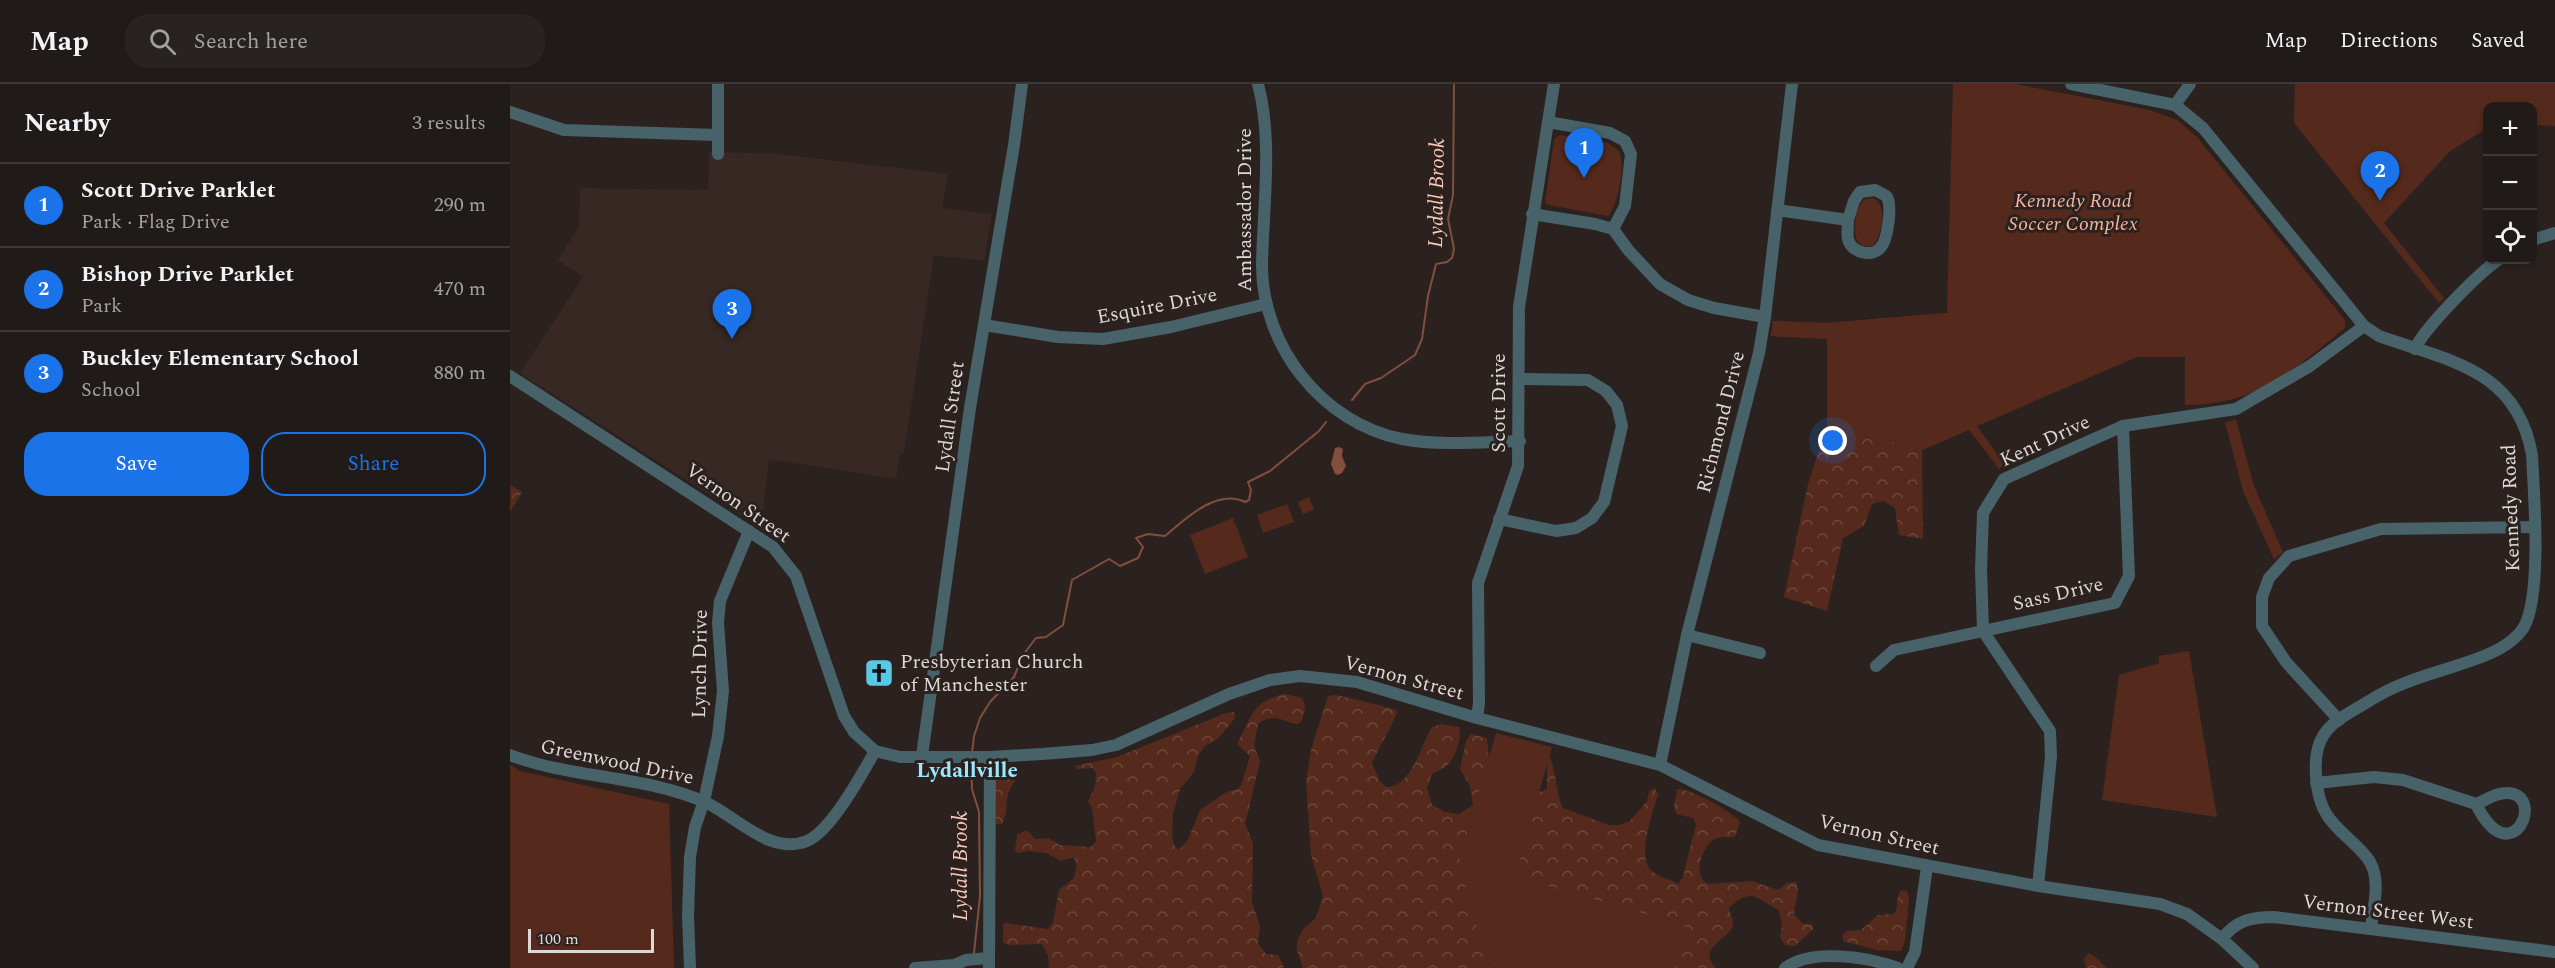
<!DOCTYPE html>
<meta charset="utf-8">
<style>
:root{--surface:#201a18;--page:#282321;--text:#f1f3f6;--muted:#a2a1a2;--line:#3d3837;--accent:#1a73e8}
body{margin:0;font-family:Spectral,serif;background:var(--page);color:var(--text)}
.controls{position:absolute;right:18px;top:18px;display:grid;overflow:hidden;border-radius:12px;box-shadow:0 3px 9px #0003}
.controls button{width:54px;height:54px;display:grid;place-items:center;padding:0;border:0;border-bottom:2px solid var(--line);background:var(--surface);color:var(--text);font:30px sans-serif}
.scale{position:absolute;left:18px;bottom:15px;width:126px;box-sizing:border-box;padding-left:6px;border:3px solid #ddd8d6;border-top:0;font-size:16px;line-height:21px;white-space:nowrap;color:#ddd8d6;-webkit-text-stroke:4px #2b2220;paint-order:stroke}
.you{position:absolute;left:1323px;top:357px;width:21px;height:21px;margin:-15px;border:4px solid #fff;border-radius:50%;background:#1a73e8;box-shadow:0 0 0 9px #1a73e833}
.badge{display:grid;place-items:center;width:39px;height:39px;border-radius:50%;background:var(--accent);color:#fff;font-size:20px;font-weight:700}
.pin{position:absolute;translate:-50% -50px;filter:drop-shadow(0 2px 3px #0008)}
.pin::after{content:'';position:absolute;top:32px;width:21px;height:18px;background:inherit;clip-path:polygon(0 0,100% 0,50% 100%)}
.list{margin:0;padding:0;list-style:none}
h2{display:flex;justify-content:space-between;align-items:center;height:78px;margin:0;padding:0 24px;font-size:26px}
h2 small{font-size:20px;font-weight:400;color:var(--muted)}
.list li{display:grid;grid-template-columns:39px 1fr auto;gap:18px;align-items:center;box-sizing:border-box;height:84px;padding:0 24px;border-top:2px solid var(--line)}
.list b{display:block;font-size:22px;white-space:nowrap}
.list p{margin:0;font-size:20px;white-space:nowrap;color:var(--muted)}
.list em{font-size:20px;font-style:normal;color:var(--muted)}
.actions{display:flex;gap:12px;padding:18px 24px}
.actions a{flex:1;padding:14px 0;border:2px solid var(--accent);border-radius:24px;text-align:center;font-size:21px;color:var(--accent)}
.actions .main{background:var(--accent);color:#fff}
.icon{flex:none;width:33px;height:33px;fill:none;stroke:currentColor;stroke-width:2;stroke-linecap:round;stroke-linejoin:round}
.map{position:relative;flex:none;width:2045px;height:884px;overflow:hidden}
header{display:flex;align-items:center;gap:36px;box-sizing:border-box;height:84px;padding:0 30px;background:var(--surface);border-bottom:2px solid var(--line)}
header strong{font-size:28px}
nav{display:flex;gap:33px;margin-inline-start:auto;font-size:21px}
.search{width:420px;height:54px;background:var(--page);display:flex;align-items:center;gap:15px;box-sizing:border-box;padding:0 21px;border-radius:24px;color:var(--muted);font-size:22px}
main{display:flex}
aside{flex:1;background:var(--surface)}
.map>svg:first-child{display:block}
.built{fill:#372823}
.forest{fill:url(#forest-crowns)}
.park{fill:#552a1c}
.water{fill:#824e3d}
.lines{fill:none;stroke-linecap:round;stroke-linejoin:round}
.stream{stroke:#824e3d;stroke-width:2}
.minor{stroke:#48626a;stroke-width:12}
.labels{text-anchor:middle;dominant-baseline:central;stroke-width:6;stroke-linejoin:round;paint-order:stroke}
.park-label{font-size:20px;font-style:italic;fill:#f6b39e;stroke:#2b2220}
.street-label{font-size:20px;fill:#ddd8d6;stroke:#2b2220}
.poi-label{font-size:20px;fill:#ddd8d6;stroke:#2b2220;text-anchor:start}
.water-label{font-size:21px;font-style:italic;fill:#fbc8b8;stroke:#2b2220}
.neighbourhood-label{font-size:21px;font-weight:bold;fill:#9ce7fd;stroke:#2b2220}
</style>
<header>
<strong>Map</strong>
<div class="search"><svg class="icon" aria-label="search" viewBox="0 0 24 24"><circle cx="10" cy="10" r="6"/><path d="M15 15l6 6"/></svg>Search here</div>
<nav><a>Map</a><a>Directions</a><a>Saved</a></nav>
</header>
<main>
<aside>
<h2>Nearby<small>3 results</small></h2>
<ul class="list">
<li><span class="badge">1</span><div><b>Scott Drive Parklet</b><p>Park · Flag Drive</p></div><em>290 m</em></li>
<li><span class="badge">2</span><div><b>Bishop Drive Parklet</b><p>Park</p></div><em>470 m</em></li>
<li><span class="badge">3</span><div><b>Buckley Elementary School</b><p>School</p></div><em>880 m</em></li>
</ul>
<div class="actions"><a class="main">Save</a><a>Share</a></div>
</aside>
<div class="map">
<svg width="2045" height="884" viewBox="0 0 2045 884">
<defs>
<pattern id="forest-crowns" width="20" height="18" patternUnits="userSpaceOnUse" patternTransform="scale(1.5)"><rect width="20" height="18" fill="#552a1c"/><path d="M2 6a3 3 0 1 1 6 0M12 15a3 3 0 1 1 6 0" fill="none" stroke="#6d483c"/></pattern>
</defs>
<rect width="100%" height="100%" fill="#2b2220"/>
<path class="built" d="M199,68L260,69L438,90L432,124L482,130L474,177L424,171L394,369H390L386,395L259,375L251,444L10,289L73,193L48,176L69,142L70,104L198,106Z"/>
<g class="forest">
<path d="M1437,229L1512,322L1412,366L1413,455L1389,451L1385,424L1373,417L1362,420L1354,442L1333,454L1317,527L1274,513L1298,400L1317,342V255L1261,252L1263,237L1317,239Z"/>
<path d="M0,401L12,408L0,428Z"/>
<path d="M775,610L792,614C797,622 795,631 790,639L785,640C771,636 762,629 748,640L744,662L750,678L735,740L743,759L742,818L750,842L748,859L756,870L768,871L774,884H539L538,871L532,860L498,861L493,858V840L496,839L538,845L543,839L549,806L563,795C566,789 569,778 563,773L551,777L536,769L517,767L507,769L505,765L507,751L514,747H518L525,755L539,754L550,761L581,763L586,757L582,724L578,717L585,703L586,689L582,684L567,685L565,682L607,673L716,629L724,628L725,634L708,655L695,662L688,672L684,688L670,705L663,730L662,753L665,763L669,765L677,758L690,726L718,707L726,706L731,702L740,672L727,660C742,633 741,617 775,610Z"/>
<path d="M823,611C830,611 883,624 887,627C886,636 867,666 862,679L869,696L876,703C902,703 911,661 922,643L931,640L949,643C952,655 945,676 935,683C931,686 926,687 922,690L917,704L922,721L935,728L949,730L963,721L960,702L950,685L956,657L961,650L977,654L980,687L1031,708L1037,704V669C1046,679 1045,708 1053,724L1099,741H1110L1120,737L1137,717L1139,707L1144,704L1148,710C1143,726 1128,770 1139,784C1146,793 1159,794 1168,800L1173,793L1186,740L1183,734L1167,730L1164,723L1167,705C1177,703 1224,728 1230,738L1225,753C1219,754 1211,752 1205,755C1192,761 1181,795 1199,800L1242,797L1268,806L1277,799L1286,798L1288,806L1284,830L1292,839L1303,841V845L1285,862L1275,861L1270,854L1272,841L1269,826C1246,815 1242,802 1219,824C1220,830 1225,838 1222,844C1215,857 1187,865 1206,884H793L787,866V858L793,845L806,834L813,812L801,771L796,698L801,666L818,612Z"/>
<path d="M505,686C508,695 504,697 500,705C494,716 499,729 492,740H486L485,693L492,687Z"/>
<path d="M1392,806L1397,807L1399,814L1395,857L1391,867L1367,866L1333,857V851L1337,847L1351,846L1368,831L1384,830C1390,823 1384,813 1392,806Z"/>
<path d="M1579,869L1589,876L1596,884H1576L1574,874Z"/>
</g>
<g class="park">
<path d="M1443,0H1505L1640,26L1667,36L1686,52L1835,236V244C1782,287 1747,321 1675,321V273H1627L1467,342L1495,381L1489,385L1459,346L1412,366L1317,342V255L1261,252L1263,237L1317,239L1437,229Z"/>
<path d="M1785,0H2045V42L2023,41L2022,22H1978L1977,44L1939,68L1874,139L1934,214L1929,219L1784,39Z"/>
<path d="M1050,51L1098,59L1109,67C1116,82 1108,120 1098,132L1039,121L1035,119L1044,56Z"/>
<path d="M1363,114C1378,121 1373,152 1362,162C1337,168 1343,124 1355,115Z"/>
<path d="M1726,336L1744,402L1773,468L1764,475L1733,407L1715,338Z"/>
<path d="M799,413L804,426L793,430L788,418Z"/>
<path d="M777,420L784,438L753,449L747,431Z"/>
<path d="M723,434L738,473L695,490L680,451Z"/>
<path d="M1679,567L1707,733L1592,716L1609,591L1649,579V572Z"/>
<path d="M986,649L1042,663L1005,793L1175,841L1165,884H979L949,778Z"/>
<path d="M0,681L10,687L159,720L164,884H0Z"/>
</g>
<path class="water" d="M829,363L833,365L832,372L836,382L832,389L828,391L825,390L821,380L825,364Z"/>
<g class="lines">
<g class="stream">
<path d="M842,316L855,300L871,294L905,271L912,255L918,212L926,180L937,178L942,174L944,165L938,135L943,111L944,0"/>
<path d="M462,669L464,652L470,634L480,618L504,593L513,571L526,554L536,553L553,541L562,496L599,475L610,482L628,474L633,463L626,454L638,450L655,452C675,435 707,404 735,418L739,416L741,406L738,398L760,387L809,347L816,338"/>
<path d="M461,678L462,705L469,728L470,812L464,869"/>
</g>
<g class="minor">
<path d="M748,0C763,56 753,123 752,181C752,262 812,339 892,355C930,362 971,358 1010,357"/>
<path d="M1561,0L1665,21L1693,44L1854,242L1869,252C1939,277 2007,285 2022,371C2024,411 2032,510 2014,543C2005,557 1989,566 1974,572C1936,587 1899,593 1864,614C1847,625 1823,635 1813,652C1801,671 1805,713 1817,731C1828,749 1849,760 1860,778C1871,797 1863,824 1861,845"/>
<path d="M1665,21L1680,0"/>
<path d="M0,28L54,46L207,51"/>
<path d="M1038,38L1100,49L1115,57L1121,70L1115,122L1103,145"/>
<path d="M208,70V0"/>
<path d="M1267,126L1338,136C1338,142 1337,149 1338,155C1341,169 1363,174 1371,163C1378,155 1382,122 1377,113C1374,110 1369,108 1365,106L1350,108L1344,117L1338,136"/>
<path d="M1022,130L1085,140L1103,145L1119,167L1150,200L1178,216L1204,224L1255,233"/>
<path d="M2022,156L2045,149"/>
<path d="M474,241L548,253L593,255L661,243L756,220"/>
<path d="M1905,265C1914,244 1969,189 1988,176"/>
<path d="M0,292L263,463L286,492L334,632L344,648L365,667L390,673H480L532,670L582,666L606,661L719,610L760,596L790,592L847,598L967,634L1150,681L1308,761L1528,802L1650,820L1677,830L1712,855L1743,884"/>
<path d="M989,435L1046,447L1066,444L1082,434L1094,418L1112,342L1107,321L1096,307L1078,296L1009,295"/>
<path d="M1177,551L1250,569"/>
<path d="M1366,582L1384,566L1605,519L1619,492L1613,342"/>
<path d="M967,634L969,619L968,499L1008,382L1009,223L1044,0"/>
<path d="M1829,636L1776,578L1752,542V513L1759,494L1779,472L1871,445L2025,443"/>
<path d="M0,671C63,695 133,691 195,718C226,732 260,772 297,757C321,747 352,690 365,667"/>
<path d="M412,672L460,324L504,61L512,0"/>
<path d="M1150,681L1177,551L1249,269L1255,233L1282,0"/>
<path d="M1806,699L1864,693L1893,696L1966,720C1976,716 1985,709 1996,709C2038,708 2002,793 1966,720"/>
<path d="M1528,802L1541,673L1540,647L1473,547L1471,485L1473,429L1494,395L1613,342L1726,325L1800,282L1854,242"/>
<path d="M1712,855C1726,836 1742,833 1764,833L2045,868"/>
<path d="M180,884L178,832L180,773L185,743L194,717L208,652L213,607L208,539L210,517L239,447"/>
<path d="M405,884L444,881L456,876L479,874"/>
<path d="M479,884L480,673"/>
<path d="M1275,884C1302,864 1358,873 1388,884"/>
<path d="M1397,884L1405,868L1417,783"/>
</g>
</g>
<defs>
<g id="church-square" transform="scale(1.5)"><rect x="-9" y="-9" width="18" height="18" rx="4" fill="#59c8e5" stroke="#2b2220"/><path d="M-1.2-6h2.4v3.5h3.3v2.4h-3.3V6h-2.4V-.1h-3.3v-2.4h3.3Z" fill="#111"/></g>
</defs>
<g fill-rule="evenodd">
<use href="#church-square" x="369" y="589"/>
</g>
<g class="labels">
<g class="park-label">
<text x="1563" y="117">Kennedy Road<tspan x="1563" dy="23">Soccer Complex</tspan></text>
</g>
<g class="street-label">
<text transform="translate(735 126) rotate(-90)">Ambassador Drive</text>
<text transform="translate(647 222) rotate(-11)">Esquire Drive</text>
<text transform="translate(989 319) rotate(-90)">Scott Drive</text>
<text transform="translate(440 333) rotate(-82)">Lydall Street</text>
<text transform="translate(1211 338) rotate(-76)">Richmond Drive</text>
<text transform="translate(1535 357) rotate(-25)">Kent Drive</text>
<text transform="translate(228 419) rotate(35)">Vernon Street</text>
<text transform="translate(2001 424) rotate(-92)">Kennedy Road</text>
<text transform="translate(1548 510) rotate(-13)">Sass Drive</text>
<text transform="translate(190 580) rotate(-89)">Lynch Drive</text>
<text transform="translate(894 594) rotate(15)">Vernon Street</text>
<text transform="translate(107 678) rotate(12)">Greenwood Drive</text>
<text transform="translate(1369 751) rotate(13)">Vernon Street</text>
<text transform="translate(1878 828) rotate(7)">Vernon Street West</text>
</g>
<g class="poi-label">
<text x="390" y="578">Presbyterian Church<tspan x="390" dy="23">of Manchester</tspan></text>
</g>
<g class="water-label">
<text transform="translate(927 109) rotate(-89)">Lydall Brook</text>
<text transform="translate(451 782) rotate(-90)">Lydall Brook</text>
</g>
<g class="neighbourhood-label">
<text x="457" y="687">Lydallville</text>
</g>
</g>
</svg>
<div class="controls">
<button>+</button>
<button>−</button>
<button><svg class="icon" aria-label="locate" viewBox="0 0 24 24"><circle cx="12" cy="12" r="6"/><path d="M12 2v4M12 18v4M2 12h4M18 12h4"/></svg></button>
</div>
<div class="scale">100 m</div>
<div class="you"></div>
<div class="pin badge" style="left:1074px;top:94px">1</div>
<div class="pin badge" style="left:1870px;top:117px">2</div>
<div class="pin badge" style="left:222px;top:255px">3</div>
</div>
</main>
